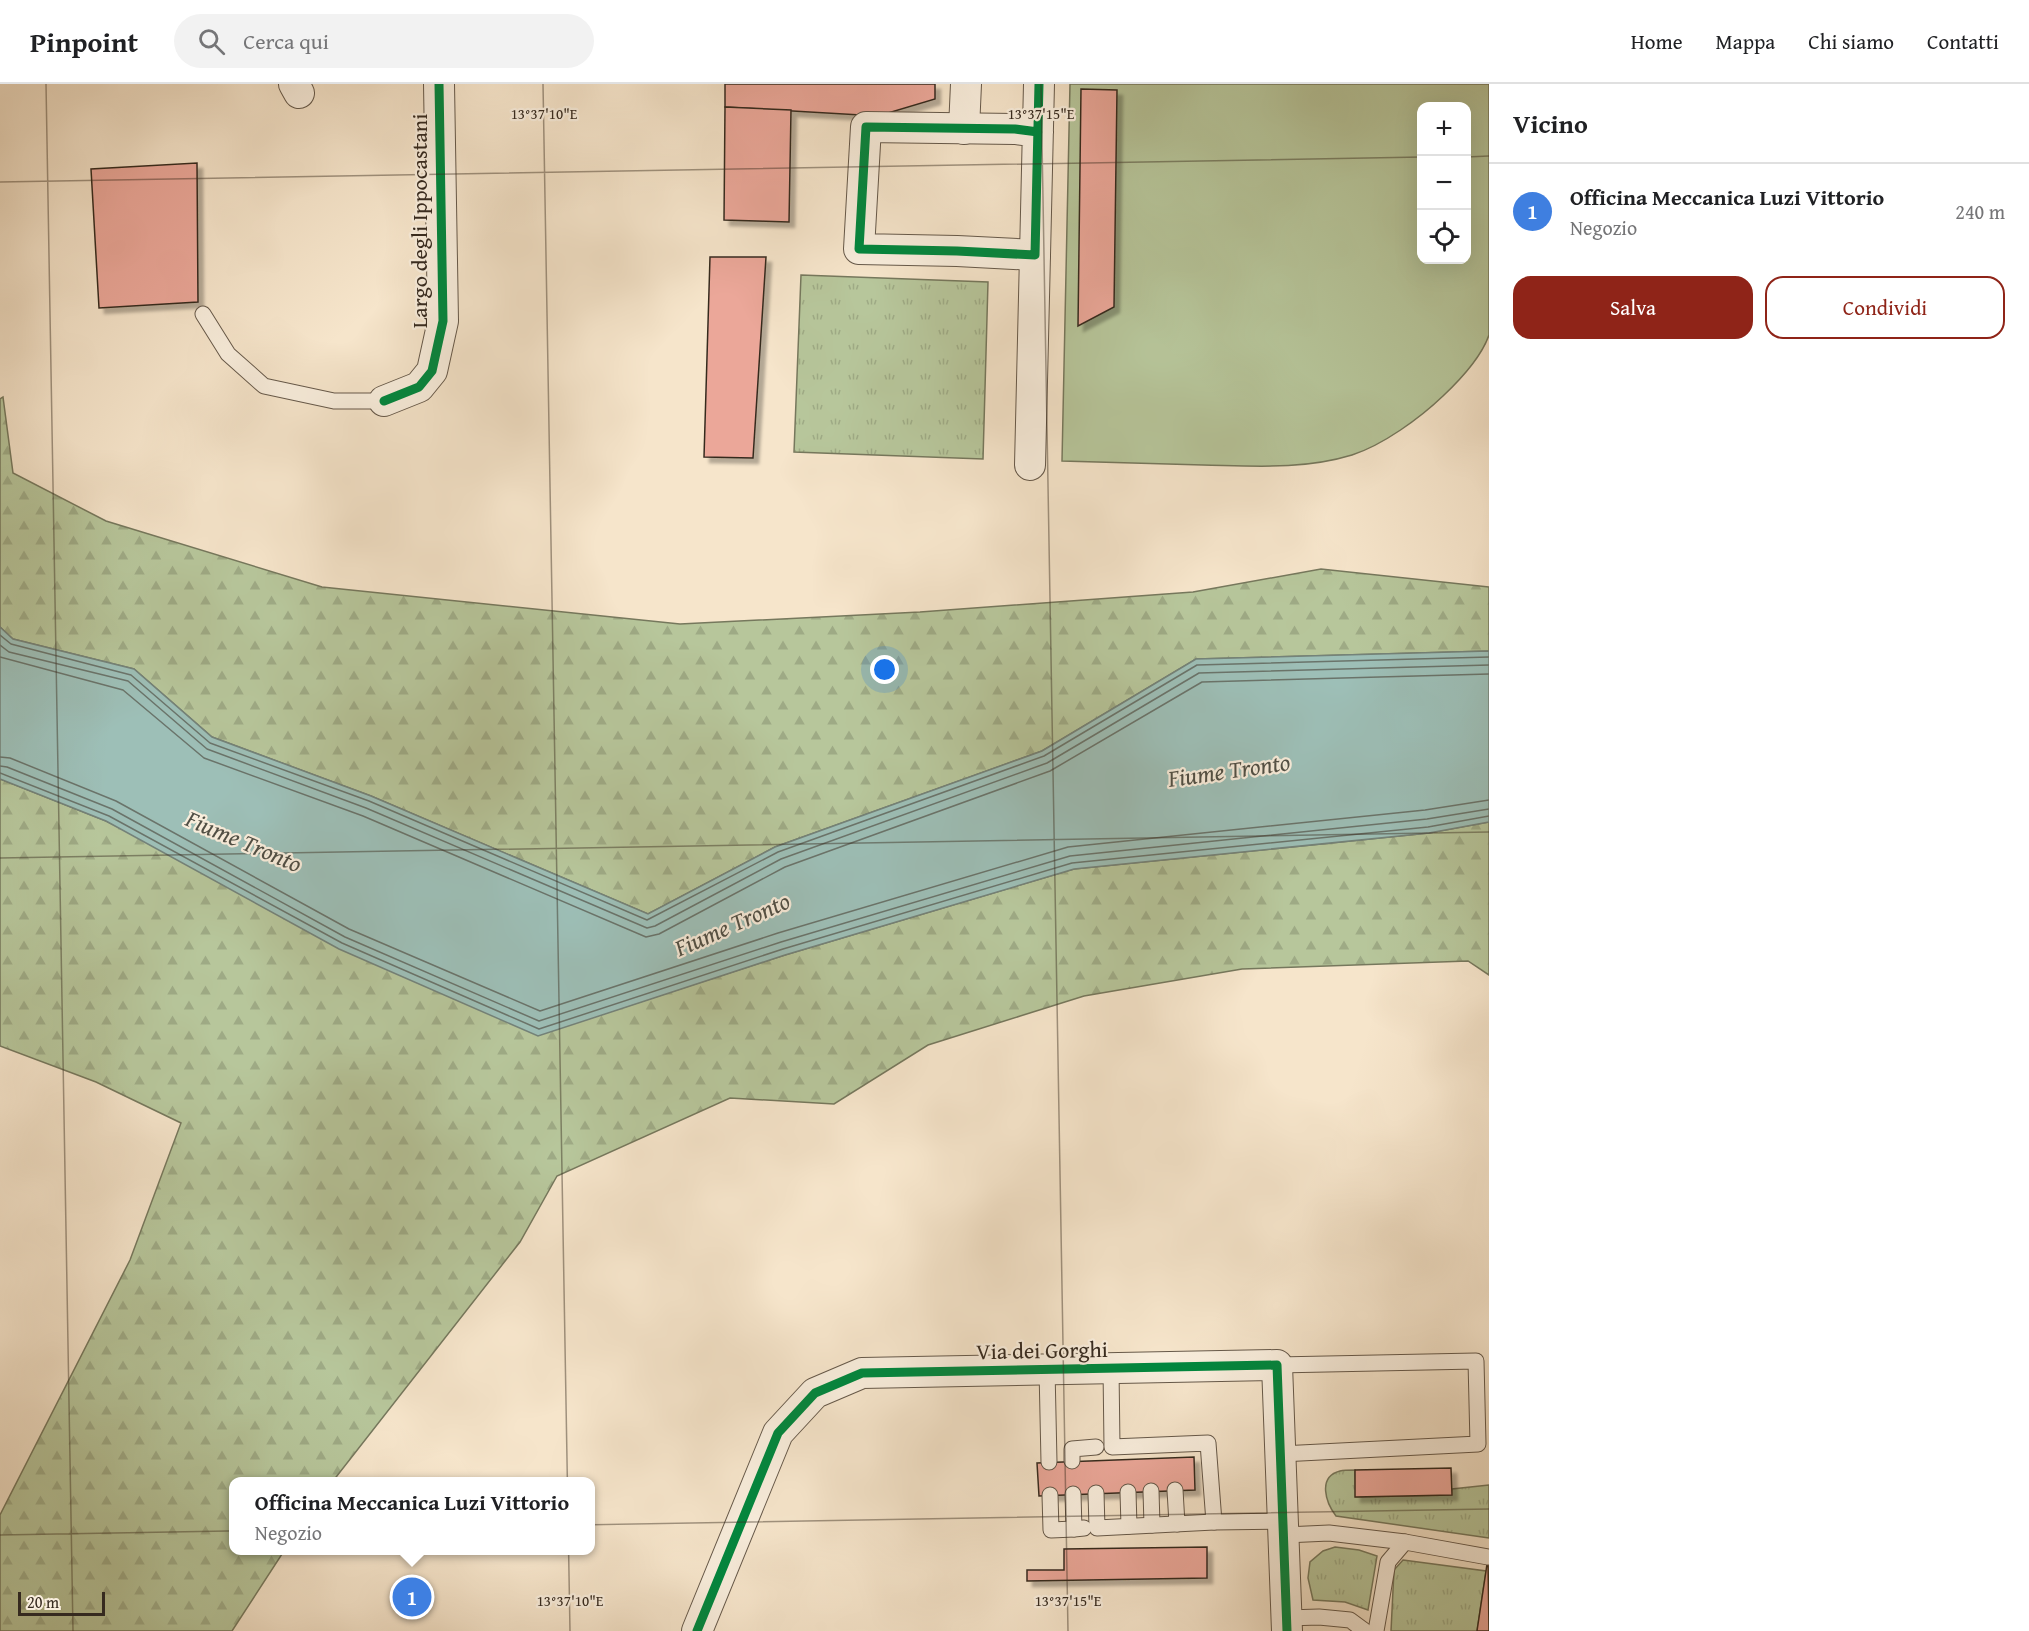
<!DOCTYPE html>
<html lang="it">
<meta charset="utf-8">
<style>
:root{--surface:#fff;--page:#f2f2f2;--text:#202124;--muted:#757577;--line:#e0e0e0;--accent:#8f2418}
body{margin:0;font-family:"Gentium Book Plus",serif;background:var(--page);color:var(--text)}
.controls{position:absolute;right:18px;top:18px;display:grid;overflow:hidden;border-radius:12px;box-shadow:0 6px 24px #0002}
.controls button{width:54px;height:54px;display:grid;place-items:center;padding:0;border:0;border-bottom:2px solid var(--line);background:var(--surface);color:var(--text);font:30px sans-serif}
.scale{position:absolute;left:18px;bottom:15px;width:87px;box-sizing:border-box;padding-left:6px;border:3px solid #362a1f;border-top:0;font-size:16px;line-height:21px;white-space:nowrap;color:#362a1f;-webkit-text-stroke:4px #f9eedd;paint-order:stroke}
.you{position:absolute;left:885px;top:586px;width:21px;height:21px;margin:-15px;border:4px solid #fff;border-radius:50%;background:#1a73e8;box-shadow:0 0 0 9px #1a73e833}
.badge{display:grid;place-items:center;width:39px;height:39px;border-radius:50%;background:var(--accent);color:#fff;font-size:20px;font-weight:700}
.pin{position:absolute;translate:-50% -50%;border:3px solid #fff;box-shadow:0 2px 6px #0006}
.popup{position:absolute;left:229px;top:1393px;width:366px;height:78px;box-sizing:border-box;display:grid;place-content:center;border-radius:12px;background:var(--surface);filter:drop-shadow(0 2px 4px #0005);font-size:20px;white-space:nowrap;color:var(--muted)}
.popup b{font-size:22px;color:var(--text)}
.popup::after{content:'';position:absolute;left:50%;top:100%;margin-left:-12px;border:12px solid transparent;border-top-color:var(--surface)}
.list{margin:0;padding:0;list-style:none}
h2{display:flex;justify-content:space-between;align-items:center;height:78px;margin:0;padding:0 24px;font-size:26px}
h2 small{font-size:20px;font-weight:400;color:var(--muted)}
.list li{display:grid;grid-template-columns:39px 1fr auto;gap:18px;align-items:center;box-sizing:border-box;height:96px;padding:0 24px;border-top:2px solid var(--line)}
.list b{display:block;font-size:22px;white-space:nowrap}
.list p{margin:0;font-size:20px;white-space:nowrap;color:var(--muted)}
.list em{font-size:20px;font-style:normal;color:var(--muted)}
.actions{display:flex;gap:12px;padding:18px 24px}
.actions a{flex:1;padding:14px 0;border:2px solid var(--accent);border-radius:18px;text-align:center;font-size:21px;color:var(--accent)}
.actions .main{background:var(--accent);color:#fff}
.icon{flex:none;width:33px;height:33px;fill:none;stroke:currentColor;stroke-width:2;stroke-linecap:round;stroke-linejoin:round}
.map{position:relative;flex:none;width:1489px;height:1547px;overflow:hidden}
header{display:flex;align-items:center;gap:36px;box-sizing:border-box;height:84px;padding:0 30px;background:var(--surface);border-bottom:2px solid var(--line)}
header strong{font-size:28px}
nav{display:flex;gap:33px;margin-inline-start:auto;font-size:21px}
.search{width:420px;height:54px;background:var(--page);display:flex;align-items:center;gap:15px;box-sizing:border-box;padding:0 21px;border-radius:33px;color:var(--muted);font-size:22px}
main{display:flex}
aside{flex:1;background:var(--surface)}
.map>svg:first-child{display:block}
.grass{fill:url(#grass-tufts);stroke:#76785d;stroke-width:1.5}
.forest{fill:url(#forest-firs);stroke:#76785d;stroke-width:1.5}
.park{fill:#b7c69b;stroke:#76785d;stroke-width:1.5;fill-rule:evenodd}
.water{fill:#9dbfb7;stroke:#74837a;stroke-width:1.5}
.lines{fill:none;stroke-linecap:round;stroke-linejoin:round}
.shore{stroke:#6a746b;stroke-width:1.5}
.building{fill:#eba799;stroke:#362a1f;stroke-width:1.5;filter:url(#shadow)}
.lane-casing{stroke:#66594a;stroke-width:17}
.street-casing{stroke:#66594a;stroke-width:32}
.lane{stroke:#f9eedd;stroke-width:15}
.street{stroke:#f9eedd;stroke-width:30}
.cycleway-casing{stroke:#f9eedd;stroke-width:13}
.cycleway{stroke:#00873e;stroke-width:9}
.ticks{fill:none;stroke:#362a1f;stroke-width:1.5;stroke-opacity:0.45}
.labels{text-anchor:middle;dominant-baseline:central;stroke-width:4.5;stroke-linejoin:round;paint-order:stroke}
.street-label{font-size:22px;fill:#362a1f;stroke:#f9eedd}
.water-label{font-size:24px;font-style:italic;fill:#504f45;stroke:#f9eedd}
.ticks-label{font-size:15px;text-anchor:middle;fill:#362a1f;stroke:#f9eedd;stroke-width:4.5;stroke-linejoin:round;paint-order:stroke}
</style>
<header>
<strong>Pinpoint</strong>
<div class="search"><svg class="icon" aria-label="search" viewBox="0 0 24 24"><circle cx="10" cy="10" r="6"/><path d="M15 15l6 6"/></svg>Cerca qui</div>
<nav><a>Home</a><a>Mappa</a><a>Chi siamo</a><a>Contatti</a></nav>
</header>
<main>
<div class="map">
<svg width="1489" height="1547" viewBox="0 0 1489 1547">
<defs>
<pattern id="grass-tufts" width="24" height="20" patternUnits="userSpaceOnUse" patternTransform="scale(1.5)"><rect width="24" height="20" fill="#b7c69b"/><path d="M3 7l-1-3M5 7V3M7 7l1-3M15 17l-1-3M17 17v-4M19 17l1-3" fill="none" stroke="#9eaa85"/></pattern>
<pattern id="forest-firs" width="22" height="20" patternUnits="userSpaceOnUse" patternTransform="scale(1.5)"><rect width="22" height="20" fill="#b7c69b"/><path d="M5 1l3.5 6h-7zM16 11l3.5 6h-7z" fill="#9eaa85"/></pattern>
<filter id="shadow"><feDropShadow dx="5.5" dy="5.5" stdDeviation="1.5" flood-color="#0004"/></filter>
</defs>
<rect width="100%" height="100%" fill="#f6e5cb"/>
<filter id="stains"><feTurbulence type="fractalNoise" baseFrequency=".00333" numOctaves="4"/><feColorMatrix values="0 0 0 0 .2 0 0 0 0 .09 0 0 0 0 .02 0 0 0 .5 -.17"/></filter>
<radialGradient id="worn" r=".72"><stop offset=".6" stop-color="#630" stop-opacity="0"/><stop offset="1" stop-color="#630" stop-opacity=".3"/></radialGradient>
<g class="grass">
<path d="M801,191L988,198L983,375L794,368Z"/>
<path d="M1355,1386L1356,1413L1451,1411L1452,1405L1489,1401V1454L1336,1432C1326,1419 1317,1393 1340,1387C1344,1386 1350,1386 1355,1386Z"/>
<path d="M1335,1463L1359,1466L1377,1472L1368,1526L1345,1518L1313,1516L1308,1494L1310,1478L1323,1467Z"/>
<path d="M1403,1476L1486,1487L1477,1547H1391L1394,1486Z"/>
</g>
<g class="forest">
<path d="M3,313L13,389L106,437L322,503L680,540L920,528L1193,508L1321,485L1489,503V567L1196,575L1042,667L775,763L648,830L371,712L212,653L134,585L13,555L0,543V315Z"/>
<path d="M0,695L106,737L538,951L785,871L1074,785L1429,749L1489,738V891L1468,877L1242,885L1084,912L928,961L834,1020L730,1014L557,1092L520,1158L333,1397L234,1398V1466L284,1467L232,1547H0V1431L130,1176L181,1039L96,998L0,962Z"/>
</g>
<path class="park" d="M1070,0H1489V251C1481,274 1461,295 1443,312C1420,334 1383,361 1352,371C1303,386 1253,382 1203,381C1156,380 1109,378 1062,377ZM1422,22H1466V176H1422Z"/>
<path class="water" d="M0,543L13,555L134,585L212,653L371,712L648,830L775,763L1042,667L1196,575L1489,567V738L1429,749L1074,785L785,871L538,952L339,865L106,737L0,695Z"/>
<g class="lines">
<g class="shore">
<path d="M0,551L11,560L131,591L210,659L369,717L647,836L778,768L1044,672L1197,581L1489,573"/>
<path d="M0,561L9,568L128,597L207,665L366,724L647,844L655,842L781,775L1047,679L1199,589L1489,581"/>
<path d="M0,573L123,606L204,674L363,732L646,853L659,850L785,783L1050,687L1202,598L1489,590"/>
<path d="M0,673L10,674L116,717L349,845L540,927L778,849L1068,763L1425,726L1489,716"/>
<path d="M0,682L7,683L112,725L345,853L539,937L781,858L1070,772L1427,735L1489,725"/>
<path d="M0,689L109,732L342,859L539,945L783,865L1072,779L1428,743L1489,732"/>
</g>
</g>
<g class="building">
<path d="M725,0H935V15L878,32L725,23Z"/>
<path d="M1081,5L1117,6L1114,223L1078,242Z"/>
<path d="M725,23L791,26L789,138L724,136Z"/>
<path d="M197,79L198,218L99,224L91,85Z"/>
<path d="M710,173H766L753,374L704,373Z"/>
<path d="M1194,1373L1195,1406L1039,1412L1037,1379Z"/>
<path d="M1451,1384L1452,1411L1355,1413V1386Z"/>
<path d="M1207,1463V1494L1027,1497V1486H1064V1465Z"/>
<path d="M1488,1473L1489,1547H1477L1486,1487Z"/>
</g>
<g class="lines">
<g class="lane-casing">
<g id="lane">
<path d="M203,230L228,270L264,302L334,317H384"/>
<path d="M1277,1281L1476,1277L1478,1360L1281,1370"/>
<path d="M1111,1284L1112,1363L1208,1359L1214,1438"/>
<path d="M1047,1285L1049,1378"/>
<path d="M1072,1377V1365L1096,1363"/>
<path d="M1175,1406L1177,1440"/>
<path d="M1151,1407L1152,1441"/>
<path d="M1128,1408L1129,1442"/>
<path d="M1096,1409L1097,1444L1214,1438L1285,1437"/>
<path d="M1073,1410L1074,1445L1084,1444"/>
<path d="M1050,1411L1051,1446L1074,1445"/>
<path d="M1285,1451L1329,1449L1405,1458L1488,1473"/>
<path d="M1287,1534L1319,1533L1350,1536L1365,1547"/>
<path d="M1376,1547L1388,1478L1405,1458"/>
</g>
</g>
<g class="street-casing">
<g id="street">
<path d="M294,0L299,9"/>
<path d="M964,45L966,0"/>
<path d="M1038,48L1015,45L866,43L859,165L957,167L1035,171L1039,0"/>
<path d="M384,317L419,303L432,287L443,237L439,0"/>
<path d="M1030,381L1035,171"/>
<path d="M697,1547L778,1349L815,1309L862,1289L1277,1281L1287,1547"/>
</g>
</g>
<use href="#lane" class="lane"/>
<use href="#street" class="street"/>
<g class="cycleway-casing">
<g id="cycleway">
<path d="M1038,48L1015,45L866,43L859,165L957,167L1035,171L1039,0"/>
<path d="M384,317L419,303L432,287L443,237L439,0"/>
<path d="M697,1547L778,1349L815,1309L862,1289L1277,1281L1287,1547"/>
</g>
</g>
<use href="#cycleway" class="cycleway"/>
</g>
<path class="ticks" d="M46,0L73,1547M543,0L570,1547M1041,0L1068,1547M1466,73L1489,72M0,98L1422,73M0,774L1489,748M0,1451L1489,1425"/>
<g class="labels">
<g class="street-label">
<text transform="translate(419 137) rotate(-90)">Largo degli Ippocastani</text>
<text transform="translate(1042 1266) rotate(-1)">Via dei Gorghi</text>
</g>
<g class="water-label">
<text transform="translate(1229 686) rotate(-8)">Fiume Tronto</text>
<text transform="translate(244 757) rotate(23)">Fiume Tronto</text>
<text transform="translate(732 840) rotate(-24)">Fiume Tronto</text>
</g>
</g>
<g class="ticks-label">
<text x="544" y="35">13°37'10"E</text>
<text x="1041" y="35">13°37'15"E</text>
<text x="570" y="1522">13°37'10"E</text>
<text x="1068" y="1522">13°37'15"E</text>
</g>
<rect width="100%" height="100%" filter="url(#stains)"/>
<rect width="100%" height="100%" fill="url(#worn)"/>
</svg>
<div class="controls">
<button>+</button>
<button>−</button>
<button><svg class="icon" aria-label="locate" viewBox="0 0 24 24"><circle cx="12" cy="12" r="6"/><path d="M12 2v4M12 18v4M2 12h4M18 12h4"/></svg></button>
</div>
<div class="scale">20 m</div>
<div class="you"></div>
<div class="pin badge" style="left:412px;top:1513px;background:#3f7fe0">1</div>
<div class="popup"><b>Officina Meccanica Luzi Vittorio</b>Negozio</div>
</div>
<aside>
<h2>Vicino<small></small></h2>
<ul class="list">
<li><span class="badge" style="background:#3f7fe0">1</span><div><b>Officina Meccanica Luzi Vittorio</b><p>Negozio</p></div><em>240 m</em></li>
</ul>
<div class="actions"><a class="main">Salva</a><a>Condividi</a></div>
</aside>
</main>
